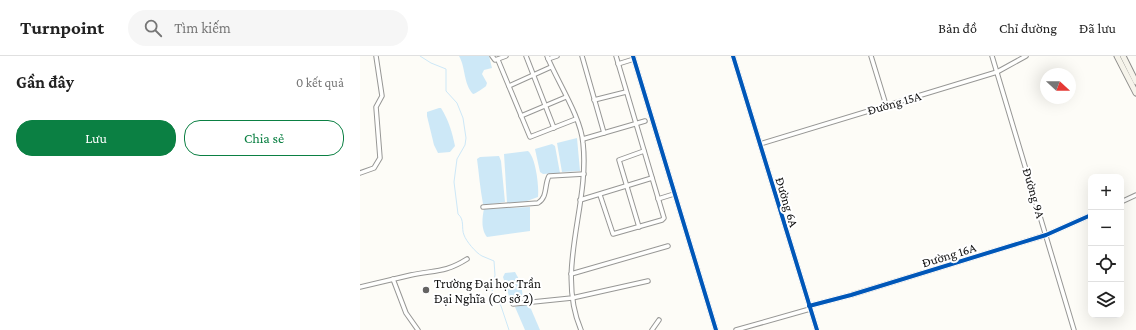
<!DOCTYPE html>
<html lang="vi">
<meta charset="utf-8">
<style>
:root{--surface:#fff;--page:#f6f6f6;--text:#222;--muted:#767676;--line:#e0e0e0;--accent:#0b8043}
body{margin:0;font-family:"Crimson Pro",serif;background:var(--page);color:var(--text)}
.controls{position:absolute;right:12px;bottom:12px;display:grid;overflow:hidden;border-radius:8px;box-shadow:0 4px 16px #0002}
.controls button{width:36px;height:36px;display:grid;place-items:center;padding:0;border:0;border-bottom:1px solid var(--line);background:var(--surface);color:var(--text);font:20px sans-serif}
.compass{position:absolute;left:680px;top:12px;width:36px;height:36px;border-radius:50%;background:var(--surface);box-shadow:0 4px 16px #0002;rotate:111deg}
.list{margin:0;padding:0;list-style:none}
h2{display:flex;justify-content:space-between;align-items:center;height:52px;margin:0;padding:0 16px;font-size:17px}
h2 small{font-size:13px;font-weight:400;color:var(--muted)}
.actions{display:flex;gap:8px;padding:12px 16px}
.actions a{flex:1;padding:9px 0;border:1px solid var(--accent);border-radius:16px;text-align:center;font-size:14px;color:var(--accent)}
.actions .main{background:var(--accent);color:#fff}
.icon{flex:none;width:22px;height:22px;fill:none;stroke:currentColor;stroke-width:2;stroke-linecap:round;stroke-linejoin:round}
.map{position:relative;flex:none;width:776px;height:274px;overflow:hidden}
header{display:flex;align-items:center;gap:24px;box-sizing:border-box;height:56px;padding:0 20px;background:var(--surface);border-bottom:1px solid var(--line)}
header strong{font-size:19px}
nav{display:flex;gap:22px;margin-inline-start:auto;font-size:14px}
.search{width:280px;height:36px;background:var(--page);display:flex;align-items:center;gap:10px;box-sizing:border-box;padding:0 14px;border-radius:22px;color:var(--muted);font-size:15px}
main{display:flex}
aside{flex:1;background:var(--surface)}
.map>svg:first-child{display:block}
.water{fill:#cde8f7}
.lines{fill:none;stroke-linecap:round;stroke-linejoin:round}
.stream{stroke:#cde8f7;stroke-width:1}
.street-casing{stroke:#979795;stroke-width:5.5}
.secondary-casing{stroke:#8e8d8b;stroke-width:7}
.street{stroke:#fffffe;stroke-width:3.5}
.secondary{stroke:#f6f4eb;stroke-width:5}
.cycleway-casing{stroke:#fff;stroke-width:6}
.cycleway{stroke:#0057b8;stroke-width:4}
.poi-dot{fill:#646362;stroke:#fff;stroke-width:1.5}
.labels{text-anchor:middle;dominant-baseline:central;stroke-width:4;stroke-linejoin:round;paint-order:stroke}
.street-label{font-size:13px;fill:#111;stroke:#fff}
.poi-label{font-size:13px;fill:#111;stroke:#fff;text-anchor:start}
</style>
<header>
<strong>Turnpoint</strong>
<div class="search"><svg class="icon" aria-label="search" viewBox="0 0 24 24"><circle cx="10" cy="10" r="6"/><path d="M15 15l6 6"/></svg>Tìm kiếm</div>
<nav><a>Bản đồ</a><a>Chỉ đường</a><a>Đã lưu</a></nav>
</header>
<main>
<aside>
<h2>Gần đây<small>0 kết quả</small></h2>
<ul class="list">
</ul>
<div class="actions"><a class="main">Lưu</a><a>Chia sẻ</a></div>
</aside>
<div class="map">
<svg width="776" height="274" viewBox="0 0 776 274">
<rect width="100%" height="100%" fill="#fdfcf7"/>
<g class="water">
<path d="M99,0H129L132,12L124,14L122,18L127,27L126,30C125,31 115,38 113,38C103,27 106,12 99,0Z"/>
<path d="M79,52H81C89,65 92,76 95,90L90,96L78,97L74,89L67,60V56Z"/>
<path d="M217,82L220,115L202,116L197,87Z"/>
<path d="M192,88L195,90L200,117L183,118L180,116L175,93Z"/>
<path d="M168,95C176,102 179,131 178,141L167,145L149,148L147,147L144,98Z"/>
<path d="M139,100L141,105L145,146L125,149L123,148C120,132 119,118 117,103L120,101Z"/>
<path d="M170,151V175L127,181C121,174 122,162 124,153Z"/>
<path d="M155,216L161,227L163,242L154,245L149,240L143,221L145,217Z"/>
<path d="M165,248L171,253L180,274H165L155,251Z"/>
</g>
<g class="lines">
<path class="stream" d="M60,0L71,7L86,13V35L97,47L103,62L106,82L105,89L97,103L94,126L98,158C105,164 101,172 104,179C106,185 116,197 122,200C126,202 130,203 134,205L135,219L132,236L141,250L149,274"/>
<g class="street-casing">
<g id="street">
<path d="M132,0L135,4L146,0"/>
<path d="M166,0L194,72"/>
<path d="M187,0C197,25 221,61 223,87C230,150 195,213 221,274"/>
<path d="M222,0L244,77"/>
<path d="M273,0L356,274"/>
<path d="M373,0L457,274"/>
<path d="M511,0L526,49"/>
<path d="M632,0L714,274"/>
<path d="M188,3L197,0"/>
<path d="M138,4L170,81L216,63"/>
<path d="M258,8L274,3"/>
<path d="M149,30L191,11"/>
<path d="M234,44L266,36"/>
<path d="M161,60L206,41"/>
<path d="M223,83L285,65"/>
<path d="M400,88L637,16L666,0"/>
<path d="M0,117L14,112L20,102L16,51L22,40L16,0"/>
<path d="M240,139L253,178L302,164L304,162L256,0"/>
<path d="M298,143L314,138"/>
<path d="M220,144L292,122"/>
<path d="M761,146L776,139"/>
<path d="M123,151L178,147C188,141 184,129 189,120L224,118"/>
<path d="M279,171L259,104L284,95"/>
<path d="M211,218L308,190"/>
<path d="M33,223L46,257L58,274"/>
<path d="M0,231C17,227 34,223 51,219C75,214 85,217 107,203"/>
<path d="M153,248L212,242L288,225"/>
<path d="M449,250L491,239L686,179L731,159"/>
<path d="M292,274L299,264"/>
<path d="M376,274L450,253"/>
</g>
</g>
<g class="secondary-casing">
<g id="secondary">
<path d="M757,0L776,37"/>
<path d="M763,0L776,26"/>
</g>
</g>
<use href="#street" class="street"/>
<use href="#secondary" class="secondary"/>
<g class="cycleway-casing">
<g id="cycleway">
<path d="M273,0L356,274"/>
<path d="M373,0L457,274"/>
<path d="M449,250L491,239L686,179L731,159"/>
</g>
</g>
<use href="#cycleway" class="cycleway"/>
</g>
<circle class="poi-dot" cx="66" cy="234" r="4"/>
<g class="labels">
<g class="street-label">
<text transform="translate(534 47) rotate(-16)">Đường 15A</text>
<text transform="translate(674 137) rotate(74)">Đường 9A</text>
<text transform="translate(427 146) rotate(73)">Đường 6A</text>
<text transform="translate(589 199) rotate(-17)">Đường 16A</text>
</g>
<g class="poi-label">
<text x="74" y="227">Trường Đại học Trần<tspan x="74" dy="15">Đại Nghĩa (Cơ sở 2)</tspan></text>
</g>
</g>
</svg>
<div class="controls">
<button>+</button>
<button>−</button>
<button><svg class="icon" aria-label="locate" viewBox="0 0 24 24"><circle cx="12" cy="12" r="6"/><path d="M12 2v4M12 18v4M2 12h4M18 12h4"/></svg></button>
<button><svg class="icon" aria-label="layers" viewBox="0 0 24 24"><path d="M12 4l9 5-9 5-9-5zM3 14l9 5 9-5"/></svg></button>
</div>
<svg class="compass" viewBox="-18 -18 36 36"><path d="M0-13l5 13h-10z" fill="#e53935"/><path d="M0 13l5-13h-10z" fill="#767676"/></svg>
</div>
</main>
